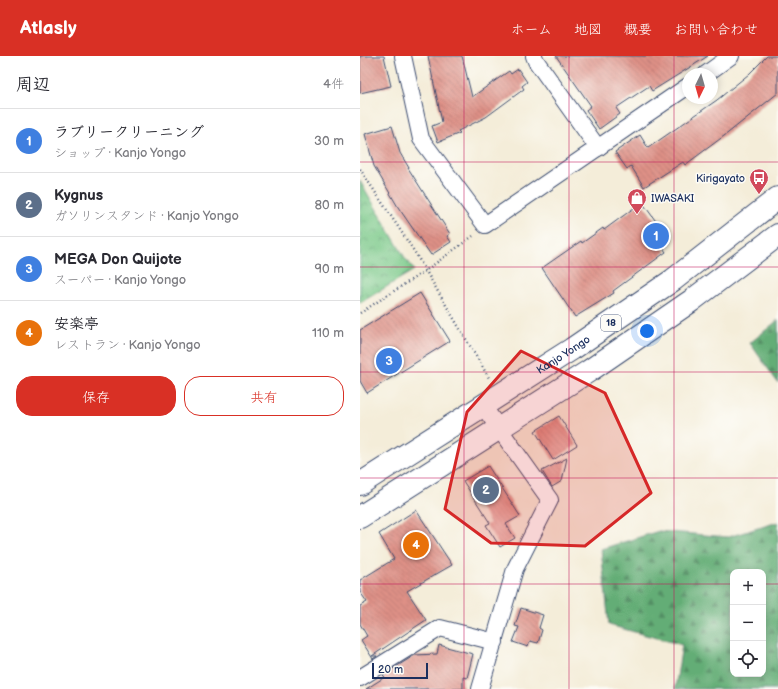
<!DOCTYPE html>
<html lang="ja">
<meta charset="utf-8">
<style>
:root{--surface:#fff;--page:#f2f2f3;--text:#2b2b33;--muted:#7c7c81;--line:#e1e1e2;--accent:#d93025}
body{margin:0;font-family:"Balsamiq Sans","Klee One",sans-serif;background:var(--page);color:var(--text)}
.controls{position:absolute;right:12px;bottom:12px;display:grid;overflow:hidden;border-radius:8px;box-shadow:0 2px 10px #0003}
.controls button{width:36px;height:36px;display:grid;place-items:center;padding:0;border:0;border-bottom:1px solid var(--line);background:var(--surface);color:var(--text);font:20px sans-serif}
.compass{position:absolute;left:322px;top:12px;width:36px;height:36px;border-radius:50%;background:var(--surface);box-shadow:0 2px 10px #0003;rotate:185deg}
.scale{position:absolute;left:12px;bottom:10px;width:56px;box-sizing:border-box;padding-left:4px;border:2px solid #1b2f5e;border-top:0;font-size:11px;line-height:14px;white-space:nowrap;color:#1b2f5e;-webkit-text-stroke:3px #fdfcf7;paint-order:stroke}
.you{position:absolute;left:287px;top:275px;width:14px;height:14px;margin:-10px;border:3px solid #fff;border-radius:50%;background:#1a73e8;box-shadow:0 0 0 6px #1a73e833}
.badge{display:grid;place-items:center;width:26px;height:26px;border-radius:50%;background:var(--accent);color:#fff;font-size:13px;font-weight:700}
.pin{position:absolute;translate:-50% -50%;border:2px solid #fff;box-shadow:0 1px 4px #0006}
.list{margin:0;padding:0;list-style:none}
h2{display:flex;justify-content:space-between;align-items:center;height:52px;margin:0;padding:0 16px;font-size:17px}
h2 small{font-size:13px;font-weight:400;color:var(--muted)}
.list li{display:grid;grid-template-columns:26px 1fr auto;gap:12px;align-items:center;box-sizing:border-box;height:64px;padding:0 16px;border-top:1px solid var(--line)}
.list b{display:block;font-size:15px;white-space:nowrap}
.list p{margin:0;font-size:13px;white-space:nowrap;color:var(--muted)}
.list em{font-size:13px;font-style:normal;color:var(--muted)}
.actions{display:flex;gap:8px;padding:12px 16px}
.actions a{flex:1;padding:9px 0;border:1px solid var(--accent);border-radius:16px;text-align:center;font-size:14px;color:var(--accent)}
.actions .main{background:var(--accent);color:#fff}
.icon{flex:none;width:22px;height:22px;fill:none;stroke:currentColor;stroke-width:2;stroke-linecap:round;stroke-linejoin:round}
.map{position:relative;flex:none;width:418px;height:633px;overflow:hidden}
header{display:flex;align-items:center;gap:24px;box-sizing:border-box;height:56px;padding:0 20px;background:var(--accent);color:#fff}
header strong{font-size:19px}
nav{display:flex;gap:22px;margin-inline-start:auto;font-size:14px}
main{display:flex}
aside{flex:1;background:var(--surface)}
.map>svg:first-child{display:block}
.forest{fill:url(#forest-firs);stroke:#406e6a;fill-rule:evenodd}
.park{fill:url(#park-crowns);stroke:#4b7c74}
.building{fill:url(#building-back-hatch)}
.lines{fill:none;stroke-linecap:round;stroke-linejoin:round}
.minor-casing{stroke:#3c4c70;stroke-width:18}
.primary-casing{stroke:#3c4c70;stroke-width:24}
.path{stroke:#3c4c70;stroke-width:2.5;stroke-dasharray:1 3;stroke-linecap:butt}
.minor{stroke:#fff;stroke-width:16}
.primary{stroke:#fff;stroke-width:22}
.marked{fill:#d62828;fill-opacity:0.2;stroke:#d62828;stroke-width:3;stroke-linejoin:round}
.grid{fill:none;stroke:#c2185b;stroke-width:1;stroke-opacity:0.55}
.labels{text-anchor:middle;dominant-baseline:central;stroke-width:3;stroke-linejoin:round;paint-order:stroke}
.shield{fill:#fdfcf7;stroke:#5f6c8c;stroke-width:1}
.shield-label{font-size:10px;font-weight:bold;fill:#1b2f5e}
.poi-label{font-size:11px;fill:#1b2f5e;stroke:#fdfcf7;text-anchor:end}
.street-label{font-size:11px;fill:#1b2f5e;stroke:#fdfcf7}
</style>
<header>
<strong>Atlasly</strong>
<nav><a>ホーム</a><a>地図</a><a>概要</a><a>お問い合わせ</a></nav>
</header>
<main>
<aside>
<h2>周辺<small>4件</small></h2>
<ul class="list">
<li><span class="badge" style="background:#3f7fe0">1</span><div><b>ラブリークリーニング</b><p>ショップ · Kanjo Yongo</p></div><em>30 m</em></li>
<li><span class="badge" style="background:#5c6f8a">2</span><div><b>Kygnus</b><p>ガソリンスタンド · Kanjo Yongo</p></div><em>80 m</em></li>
<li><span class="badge" style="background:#3f7fe0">3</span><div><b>MEGA Don Quijote</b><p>スーパー · Kanjo Yongo</p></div><em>90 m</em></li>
<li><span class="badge" style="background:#e8710a">4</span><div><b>安楽亭</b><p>レストラン · Kanjo Yongo</p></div><em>110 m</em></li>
</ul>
<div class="actions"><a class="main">保存</a><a>共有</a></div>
</aside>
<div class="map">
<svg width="418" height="633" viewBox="0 0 418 633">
<defs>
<pattern id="forest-firs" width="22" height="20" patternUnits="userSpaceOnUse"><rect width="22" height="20" fill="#64ad76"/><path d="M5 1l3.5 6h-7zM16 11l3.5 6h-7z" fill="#528d64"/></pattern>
<pattern id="park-crowns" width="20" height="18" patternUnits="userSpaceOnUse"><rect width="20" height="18" fill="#7bc98a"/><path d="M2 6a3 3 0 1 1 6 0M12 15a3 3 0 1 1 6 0" fill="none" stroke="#64a474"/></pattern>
<pattern id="building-back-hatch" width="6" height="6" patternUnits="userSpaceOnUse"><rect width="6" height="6" fill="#de9086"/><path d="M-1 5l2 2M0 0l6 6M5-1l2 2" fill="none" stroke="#b37671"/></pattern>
</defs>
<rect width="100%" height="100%" fill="#fdfcf7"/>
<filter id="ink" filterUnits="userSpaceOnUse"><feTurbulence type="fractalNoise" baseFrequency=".025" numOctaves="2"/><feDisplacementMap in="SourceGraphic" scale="8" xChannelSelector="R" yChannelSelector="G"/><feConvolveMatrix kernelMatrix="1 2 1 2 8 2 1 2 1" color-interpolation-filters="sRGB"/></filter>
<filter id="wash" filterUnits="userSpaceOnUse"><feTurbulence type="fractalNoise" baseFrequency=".012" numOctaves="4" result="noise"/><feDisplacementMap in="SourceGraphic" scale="16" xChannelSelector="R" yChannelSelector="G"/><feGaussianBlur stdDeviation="0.9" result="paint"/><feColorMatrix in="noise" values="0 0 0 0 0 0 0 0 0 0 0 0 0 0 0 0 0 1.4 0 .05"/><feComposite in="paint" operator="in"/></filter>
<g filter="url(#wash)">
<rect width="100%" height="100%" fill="#f4edd9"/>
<g class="forest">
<path d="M418,264V327L390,287Z"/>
<path d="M418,466V633H315L322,589L249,569L241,493L299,475L368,481ZM373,516H403V618H373Z"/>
</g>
<path class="park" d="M0,125L45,202L54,214L0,247Z"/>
<g id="blocks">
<g class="building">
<path d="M0,0H24L31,30L0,37Z"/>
<path d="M68,0H102L112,41L149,15L151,18L158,13L167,26L162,30L164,33L126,61L98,75L100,77L78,86L72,70L82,66Z"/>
<path d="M196,0H348L292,35L289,30L256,52L260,58L239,73L226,54L231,50Z"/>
<path d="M407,0H418V37L368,77L325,109L323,106L284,131L271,110L267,113L255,96L280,79L288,92L357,44L389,18Z"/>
<path d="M32,70L40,97L49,112H48L90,178L87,180L91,186L71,199L38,151L14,110L5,78Z"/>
<path d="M282,146L308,182L300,188L306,196L253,235L254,237L215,261L182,212L221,185L222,187L243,172L244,174Z"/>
<path d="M60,237L90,285L7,337L0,325V274Z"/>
<path d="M199,360L217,389L193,404L175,375Z"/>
<path d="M207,402L202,425L192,431L182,415Z"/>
<path d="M128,410L160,460L146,468L155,482L140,491L126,469L130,467L103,425Z"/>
<path d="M56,454L92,509L47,535L66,564L12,600H17L13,603L1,584L7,580L0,568V550L7,546L0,536V524L34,503L19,478Z"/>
<path d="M161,552L183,559L179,572L182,574L178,587L170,585L168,591L153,586L159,571L155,570Z"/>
<path d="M79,589L113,598L107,622L103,621V633H6L25,621L23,619L55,599L77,598Z"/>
</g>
</g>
</g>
<g filter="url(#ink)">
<use href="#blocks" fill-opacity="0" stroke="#3c4c70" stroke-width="1"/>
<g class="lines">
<g class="minor-casing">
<g id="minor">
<path d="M43,0L61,83L125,169L328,30"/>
<path d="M174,0L176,5L238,92"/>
<path d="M346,18L371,0"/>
<path d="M0,622L80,572L135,586"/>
<path d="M120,633L155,513L190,444L123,350"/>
</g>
</g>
<g class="primary-casing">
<g id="primary">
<path id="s1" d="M0,428L212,293L313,224L418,142"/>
<path d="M0,461L229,315L331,245L418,179"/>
</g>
</g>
<g class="path">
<path d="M0,113L54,195L129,322"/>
<path d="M0,257L65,215L113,180"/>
</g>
<use href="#minor" class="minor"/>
<use href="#primary" class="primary"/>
</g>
</g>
<path class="marked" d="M161,295L245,337L291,437L225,490L131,487L85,453L107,356Z"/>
<path class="grid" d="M104,0V633M209,0V633M314,0V633M0,106H418M0,211H418M0,316H418M0,422H418M0,528H373M403,528H418"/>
<defs>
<g id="bus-pin" transform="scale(1)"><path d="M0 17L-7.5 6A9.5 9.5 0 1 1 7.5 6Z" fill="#d1495b" stroke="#fdfcf7"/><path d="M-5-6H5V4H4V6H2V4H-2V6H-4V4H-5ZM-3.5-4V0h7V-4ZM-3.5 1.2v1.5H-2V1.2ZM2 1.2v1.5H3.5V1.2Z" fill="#fff"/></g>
<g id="shop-pin" transform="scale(1)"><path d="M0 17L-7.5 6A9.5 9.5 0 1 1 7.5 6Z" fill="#d1495b" stroke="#fdfcf7"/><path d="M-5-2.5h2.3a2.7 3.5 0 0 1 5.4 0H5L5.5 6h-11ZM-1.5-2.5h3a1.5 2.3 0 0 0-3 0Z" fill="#fff"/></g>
</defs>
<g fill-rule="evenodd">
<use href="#bus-pin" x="399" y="122"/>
<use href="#shop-pin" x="277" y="142"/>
</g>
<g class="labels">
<rect class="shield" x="241" y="259" width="20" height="16" rx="3"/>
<g class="shield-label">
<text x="251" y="267">18</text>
</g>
<g class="poi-label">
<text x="385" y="122">Kirigayato</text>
<text x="291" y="142" text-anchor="start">IWASAKI</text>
</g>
<g class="street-label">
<text stroke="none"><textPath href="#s1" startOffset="241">Kanjo Yongo</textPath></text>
</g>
</g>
</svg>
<div class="controls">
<button>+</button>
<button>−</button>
<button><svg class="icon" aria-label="locate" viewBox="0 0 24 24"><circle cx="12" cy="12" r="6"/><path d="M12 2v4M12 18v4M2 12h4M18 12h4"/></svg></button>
</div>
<svg class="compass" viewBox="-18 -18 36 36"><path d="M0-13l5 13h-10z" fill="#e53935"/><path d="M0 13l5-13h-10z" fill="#7c7c81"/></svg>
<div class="scale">20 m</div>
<div class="you"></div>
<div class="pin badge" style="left:296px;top:180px;background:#3f7fe0">1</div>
<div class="pin badge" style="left:126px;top:434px;background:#5c6f8a">2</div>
<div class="pin badge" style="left:29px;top:305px;background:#3f7fe0">3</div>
<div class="pin badge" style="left:56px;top:489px;background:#e8710a">4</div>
</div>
</main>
